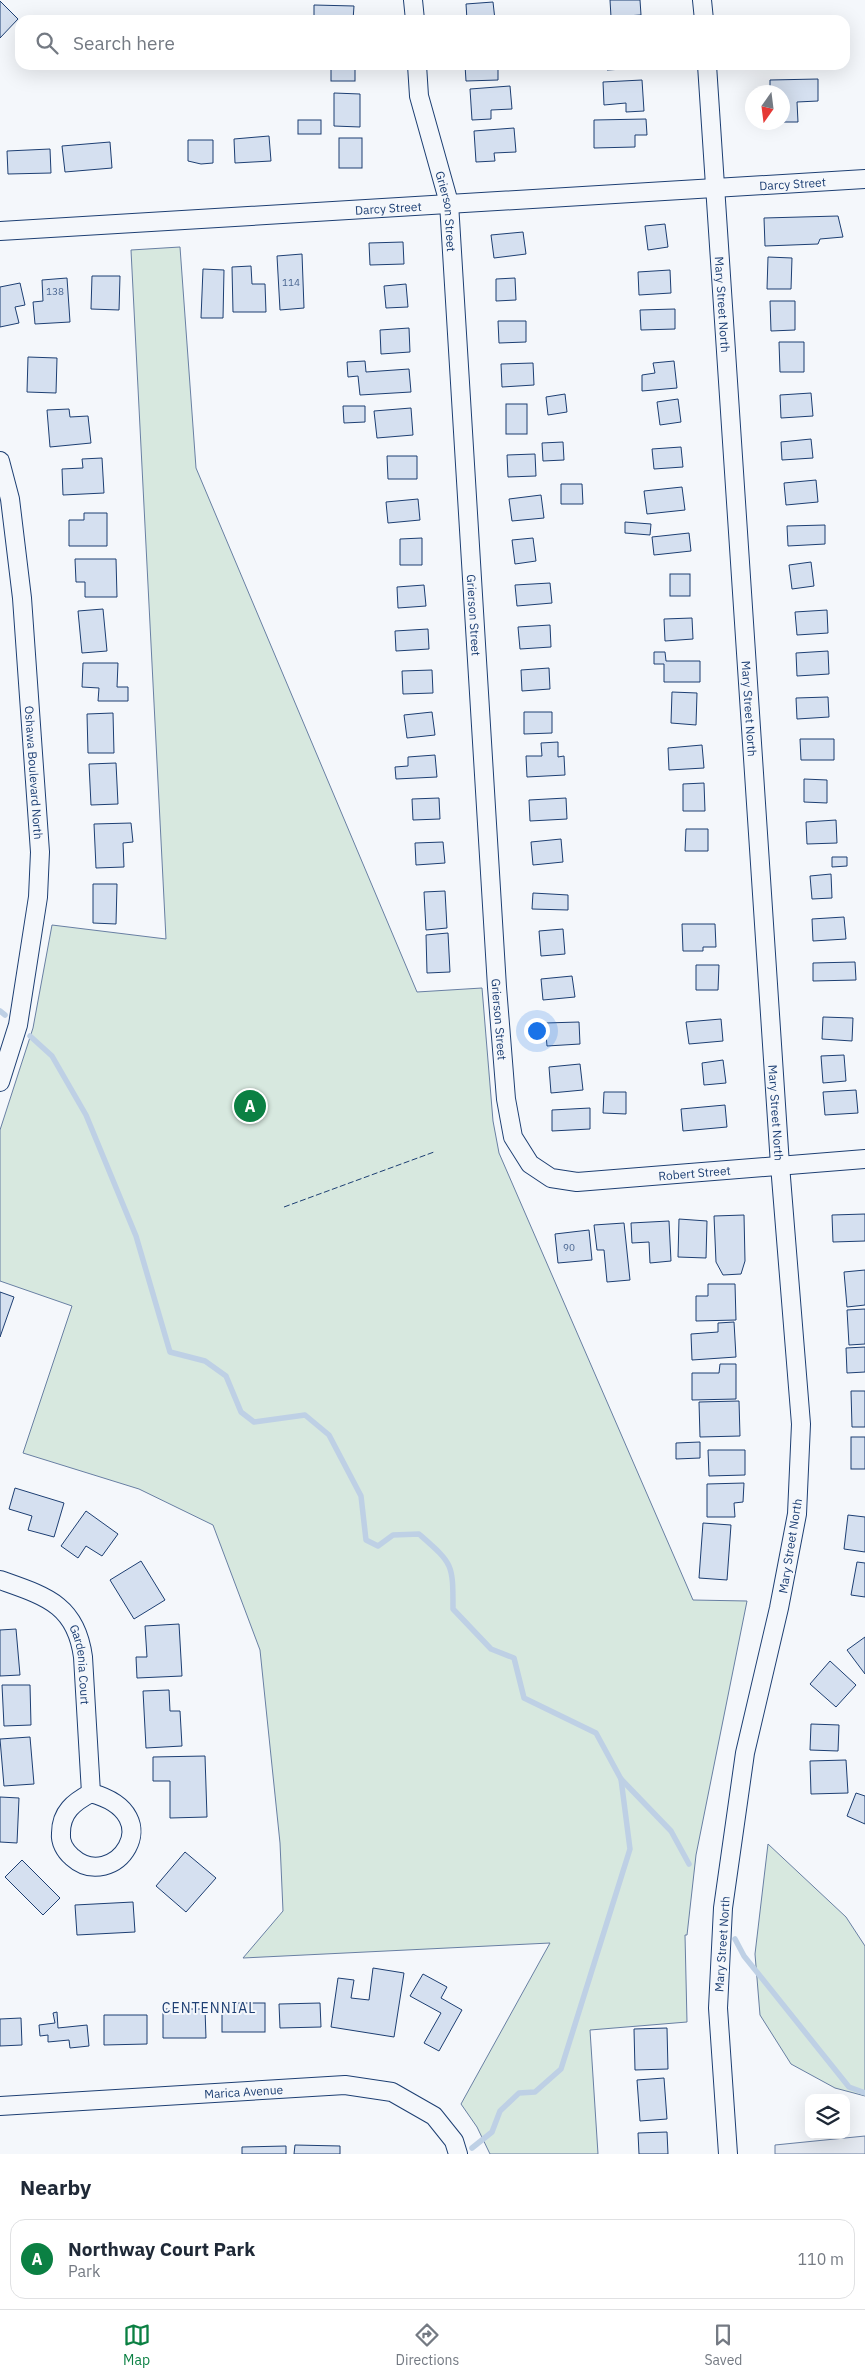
<!DOCTYPE html>
<style>
:root{--surface:#fff;--page:#f6f6f7;--text:#1f2937;--muted:#747a83;--line:#e0e1e3;--accent:#0b8043}
body{margin:0;font-family:"IBM Plex Sans",sans-serif;background:var(--page);color:var(--text)}
.controls{position:absolute;right:15px;bottom:15px;display:grid;overflow:hidden;border-radius:10px;box-shadow:0 5px 20px #0002}
.controls button{width:45px;height:45px;display:grid;place-items:center;padding:0;border:0;border-bottom:1px solid var(--line);background:var(--surface);color:var(--text);font:25px sans-serif}
.compass{position:absolute;left:745px;top:85px;width:45px;height:45px;border-radius:50%;background:var(--surface);box-shadow:0 5px 20px #0002;rotate:194deg}
.you{position:absolute;left:536px;top:1030px;width:18px;height:18px;margin:-12px;border:4px solid #fff;border-radius:50%;background:#1a73e8;box-shadow:0 0 0 8px #1a73e833}
.badge{display:grid;place-items:center;width:32px;height:32px;border-radius:50%;background:var(--accent);color:#fff;font-size:16px;font-weight:700}
.pin{position:absolute;translate:-50% -50%;border:2px solid #fff;box-shadow:0 1px 5px #0006}
.list{margin:0;padding:0;list-style:none}
h2{display:flex;justify-content:space-between;align-items:center;height:65px;margin:0;padding:0 20px;font-size:21px}
h2 small{font-size:16px;font-weight:400;color:var(--muted)}
.list li{display:grid;grid-template-columns:32px 1fr auto;gap:15px;align-items:center;box-sizing:border-box;height:80px;margin:0 10px 10px;padding:0 10px;border:1px solid var(--line);border-radius:15px}
.list b{display:block;font-size:19px;white-space:nowrap}
.list p{margin:0;font-size:16px;white-space:nowrap;color:var(--muted)}
.list em{font-size:16px;font-style:normal;color:var(--muted)}
.icon{flex:none;width:28px;height:28px;fill:none;stroke:currentColor;stroke-width:2;stroke-linecap:round;stroke-linejoin:round}
.map{position:relative;flex:none;width:865px;height:2154px;overflow:hidden}
.search{position:absolute;background:var(--surface);box-shadow:0 5px 20px #0002;left:15px;right:15px;top:15px;height:55px;display:flex;align-items:center;gap:12px;box-sizing:border-box;padding:0 18px;border-radius:15px;color:var(--muted);font-size:19px}
.sheet{height:155px;background:var(--surface)}
nav{display:flex;justify-content:space-around;align-items:center;box-sizing:border-box;height:70px;border-top:1px solid var(--line);background:var(--surface);font-size:14px;color:var(--muted)}
nav a{display:grid;justify-items:center;gap:2px}
nav .on{color:var(--accent)}
.map>svg:first-child{display:block}
.green{fill:#d7e8df;stroke:#687fa3}
.parking{fill:#e3e8f0;stroke:#687fa3}
.lines{fill:none;stroke-linecap:round;stroke-linejoin:round}
.stream{stroke:#bed0e5;stroke-width:5.5}
.building{fill:#d5e0f0;stroke:#1d3f73}
.street-casing{stroke:#1d3f73;stroke-width:20}
.street{stroke:#f4f7fb;stroke-width:18}
.fence{stroke:#1d3f73;stroke-width:1;stroke-dasharray:6 2.5;stroke-linecap:butt}
.labels{text-anchor:middle;dominant-baseline:central;stroke-width:4;stroke-linejoin:round;paint-order:stroke}
.number-label{font-size:10px;fill:#4b6792}
.street-label{font-size:12px;fill:#1d3f73;stroke:#f4f7fb}
.neighbourhood-label{font-size:14px;letter-spacing:1px;fill:#1d3f73;stroke:#f4f7fb}
</style>
<div class="map">
<svg width="865" height="2154" viewBox="0 0 865 2154">
<rect width="100%" height="100%" fill="#f4f7fb"/>
<g class="green">
<path d="M180,247L196,468L417,992L482,988L493,1121L499,1153L693,1600L747,1601L696,1855L687,1935H685L687,2022L590,2030L598,2154H490L477,2127L461,2104L550,1943L243,1958L283,1911L280,1843L260,1650L213,1525L139,1489L23,1453L72,1306L0,1281V1130L33,1028L52,925L166,939L131,250Z"/>
<path d="M768,1844L846,1917L865,1946V2096L835,2088L791,2064L760,2015L755,1954Z"/>
</g>
<path class="parking" d="M865,2136V2154H775V2145Z"/>
<g class="lines">
<g class="stream">
<path d="M0,1011L5,1015"/>
<path d="M30,1036L52,1056L86,1115L136,1236L170,1352L205,1361L226,1376L241,1412L254,1422L305,1415L329,1435L361,1496L366,1540L378,1546L393,1535L419,1534C453,1564 453,1563 453,1609L491,1649L514,1658L524,1698L596,1733L621,1779L671,1831L689,1864"/>
<path d="M735,1939L744,1956L849,2087L865,2093"/>
<path d="M472,2148L492,2132L500,2111L519,2093L535,2092L561,2069L630,1849L621,1779"/>
</g>
</g>
<g class="building">
<path d="M610,0H640L641,15L611,17Z"/>
<path d="M0,1L18,19L0,38Z"/>
<path d="M493,2L495,20H467L466,4Z"/>
<path d="M314,5L354,6L353,20H314Z"/>
<path d="M793,17V20H765V19Z"/>
<rect x="331" y="65" width="24" height="16"/>
<path d="M465,65H498V80L466,81Z"/>
<path d="M607,65H640V68L607,70Z"/>
<path d="M768,65H796V67L768,69Z"/>
<path d="M818,79V101L797,102L798,122H782V92H770V80Z"/>
<path d="M642,80L644,111L626,112V103L604,105L603,82Z"/>
<path d="M510,86L512,109L491,110V119L472,120L470,89Z"/>
<path d="M334,93L360,94V127L334,126Z"/>
<path d="M646,119L647,135H635V147L594,148V120Z"/>
<rect x="298" y="120" width="23" height="14"/>
<path d="M514,128L516,152L494,153L495,161L476,162L474,131Z"/>
<path d="M269,136L271,161L235,163L234,139Z"/>
<rect x="339" y="138" width="23" height="30"/>
<path d="M188,140H213V163L201,164L188,161Z"/>
<path d="M110,142L112,168L65,172L62,146Z"/>
<path d="M50,149L51,173L8,174L7,151Z"/>
<path d="M838,216L843,237L820,239L818,244L765,246L764,218Z"/>
<path d="M665,224L668,247L648,250L645,226Z"/>
<path d="M523,232L526,254L494,258L491,235Z"/>
<path d="M403,242L404,264L370,265L369,243Z"/>
<path d="M302,254L304,308L280,310L277,256Z"/>
<path d="M768,257L792,258L791,289H767Z"/>
<path d="M251,266L252,284H265L266,312H233L232,267Z"/>
<path d="M203,269L224,270L223,318H201Z"/>
<path d="M670,270L671,293L639,295L638,272Z"/>
<path d="M92,276H120L119,310L91,309Z"/>
<path d="M67,278L70,322L35,324L33,302L43,301L42,280Z"/>
<path d="M515,278L516,300L496,301V279Z"/>
<path d="M20,283L25,305L15,307L19,323L0,327V287Z"/>
<path d="M406,284L408,307L386,308L384,286Z"/>
<path d="M770,301H795V330L771,331Z"/>
<path d="M675,309V329L641,330L640,310Z"/>
<path d="M498,321H526V342L499,343Z"/>
<path d="M409,328L410,352L381,354L380,330Z"/>
<path d="M779,342H804V372H780Z"/>
<path d="M28,357L57,358L56,393L27,392Z"/>
<path d="M365,361L366,372L409,369L411,392L360,395L358,376L348,377L347,362Z"/>
<path d="M674,361L677,388L642,391V375L655,373L653,363Z"/>
<path d="M533,363L534,385L502,387L501,364Z"/>
<path d="M811,393L813,416L781,418L780,395Z"/>
<path d="M565,394L567,412L548,415L546,397Z"/>
<path d="M678,399L681,422L660,425L657,402Z"/>
<rect x="506" y="404" width="21" height="30"/>
<path d="M343,406H365V422L344,423Z"/>
<path d="M411,408L413,435L377,438L374,411Z"/>
<path d="M69,409L70,417L88,416L91,443L50,447L47,410Z"/>
<path d="M811,439L813,458L782,460L781,442Z"/>
<path d="M563,442L564,460L543,461L542,443Z"/>
<path d="M681,447L683,467L654,469L652,449Z"/>
<path d="M535,454L536,476L508,477L507,455Z"/>
<path d="M387,456H417V479H388Z"/>
<path d="M102,458L104,493L63,495L62,469L83,468L82,459Z"/>
<path d="M816,480L818,502L786,505L784,483Z"/>
<path d="M561,484H582L583,504H561Z"/>
<path d="M682,487L685,510L647,514L644,491Z"/>
<path d="M541,495L544,518L512,521L509,499Z"/>
<path d="M418,499L420,520L388,523L386,502Z"/>
<path d="M84,513H107V546H69V520H84Z"/>
<path d="M625,522L651,524L650,535L625,533Z"/>
<path d="M825,525V544L788,546L787,526Z"/>
<path d="M689,533L691,551L654,555L652,537Z"/>
<path d="M422,538V565H400V539Z"/>
<path d="M533,538L536,561L515,564L512,540Z"/>
<path d="M75,559H116L117,597H85V582H76Z"/>
<path d="M811,562L814,586L792,589L789,565Z"/>
<rect x="670" y="574" width="20" height="22"/>
<path d="M550,583L552,603L517,606L515,585Z"/>
<path d="M424,585L426,606L398,608L397,587Z"/>
<path d="M103,609L107,651L82,653L78,611Z"/>
<path d="M827,610L828,633L797,635L795,612Z"/>
<path d="M692,618L693,639L665,641L664,619Z"/>
<path d="M550,625L551,647L520,649L518,627Z"/>
<path d="M428,629L429,649L396,651L395,631Z"/>
<path d="M828,651L829,674L797,676L796,653Z"/>
<path d="M654,652H665L666,661H700V682H664V664H654Z"/>
<path d="M83,663H118L117,687H128V701H98L99,688L82,687Z"/>
<path d="M549,668L550,689L522,691L521,670Z"/>
<path d="M432,670L433,693L403,694L402,671Z"/>
<path d="M672,692L697,693L696,725L671,723Z"/>
<path d="M828,697L829,717L797,719L796,698Z"/>
<path d="M432,712L435,735L407,738L404,715Z"/>
<path d="M524,712H552V733L524,734Z"/>
<path d="M113,713L114,753H88L87,714Z"/>
<path d="M800,739H834V760H801Z"/>
<path d="M558,742V757L564,756L565,775L527,777L526,756H542L541,743Z"/>
<path d="M702,745L704,768L669,770L668,748Z"/>
<path d="M435,755L437,777L396,779L395,767L408,766V757Z"/>
<path d="M116,763L118,804L91,805L89,764Z"/>
<path d="M804,779L827,780V803L804,802Z"/>
<path d="M704,783L705,811H683V784Z"/>
<path d="M439,798L440,819L413,820L412,799Z"/>
<path d="M566,798L567,819L530,821L529,800Z"/>
<path d="M836,820L837,843L807,844L806,822Z"/>
<path d="M131,823L133,842L123,843L124,867L96,868L94,824Z"/>
<path d="M686,829H708V851H685Z"/>
<path d="M561,839L563,862L533,865L531,842Z"/>
<path d="M443,842L445,863L416,865L415,843Z"/>
<path d="M832,857H847V866L832,867Z"/>
<path d="M831,874L832,898L812,899L810,876Z"/>
<path d="M93,884H117L116,924L93,923Z"/>
<path d="M445,891L447,928L426,930L424,892Z"/>
<path d="M533,893L568,895V910L532,909Z"/>
<path d="M844,917L846,939L813,941L812,919Z"/>
<path d="M682,924H715L716,947H703V951H683Z"/>
<path d="M563,929L565,954L541,956L539,931Z"/>
<path d="M448,933L450,972L427,973L426,935Z"/>
<path d="M855,962L856,980L813,981V963Z"/>
<path d="M696,965H719L718,990H696Z"/>
<path d="M572,976L575,997L543,1000L541,979Z"/>
<path d="M823,1017L853,1018L852,1041L822,1039Z"/>
<path d="M721,1019L723,1041L689,1044L686,1022Z"/>
<path d="M579,1022L580,1044L547,1046L545,1023Z"/>
<path d="M844,1055L846,1081L823,1083L821,1056Z"/>
<path d="M723,1060L726,1083L704,1085L702,1063Z"/>
<path d="M580,1064L583,1090L551,1093L549,1067Z"/>
<path d="M856,1090L858,1113L825,1115L823,1092Z"/>
<path d="M604,1092H626V1114L603,1113Z"/>
<path d="M725,1105L727,1127L683,1131L681,1109Z"/>
<path d="M590,1108V1129L552,1131V1110Z"/>
<path d="M865,1214V1241L833,1242L832,1215Z"/>
<path d="M744,1215L745,1261L741,1274L723,1275L716,1262L714,1216Z"/>
<path d="M679,1219L707,1221L706,1258L678,1257Z"/>
<path d="M669,1221L671,1261L650,1263L649,1242L632,1243L631,1223Z"/>
<path d="M624,1223L630,1280L607,1282L604,1250H597L594,1225Z"/>
<path d="M589,1230L592,1260L558,1263L555,1234Z"/>
<path d="M865,1270V1305L847,1307L844,1272Z"/>
<path d="M708,1284H735L736,1320L696,1321V1296H708Z"/>
<path d="M0,1292L14,1297L0,1337Z"/>
<path d="M865,1309V1344L849,1345L847,1310Z"/>
<path d="M734,1322L736,1357L692,1360L691,1334L718,1332V1323Z"/>
<path d="M865,1347V1372L847,1373L846,1348Z"/>
<path d="M720,1364H736V1399L692,1400V1373H719Z"/>
<path d="M851,1391H865V1427H852Z"/>
<path d="M739,1401L740,1436L700,1437L699,1402Z"/>
<rect x="851" y="1437" width="14" height="32"/>
<path d="M700,1442V1458L676,1459V1443Z"/>
<path d="M708,1450H745V1475L709,1476Z"/>
<path d="M744,1483L743,1502L734,1503L735,1517H707V1484Z"/>
<path d="M15,1488L64,1503L54,1537L28,1530L32,1516L9,1509Z"/>
<path d="M86,1511L118,1534L102,1556L86,1546L78,1558L61,1546Z"/>
<path d="M848,1515L865,1517V1552L844,1549Z"/>
<path d="M703,1523L731,1525L727,1580L699,1578Z"/>
<path d="M141,1561L165,1600L134,1619L110,1580Z"/>
<path d="M857,1562L865,1563V1597L851,1595Z"/>
<path d="M179,1624L182,1676L137,1678L136,1657H147L145,1626Z"/>
<path d="M16,1629L20,1675L0,1676V1630Z"/>
<path d="M865,1637V1674L847,1650Z"/>
<path d="M830,1661L856,1685L836,1707L810,1684Z"/>
<path d="M2,1685H30L31,1725L4,1726Z"/>
<path d="M169,1690L170,1711H180L182,1746L146,1748L143,1691Z"/>
<path d="M811,1724L839,1725L838,1751L810,1750Z"/>
<path d="M30,1737L34,1784L4,1786L0,1739Z"/>
<path d="M205,1756L207,1817L170,1818V1781H153V1757Z"/>
<path d="M846,1760L848,1793L811,1794L810,1761Z"/>
<path d="M856,1793L865,1796V1824L847,1816Z"/>
<path d="M0,1797L19,1798L17,1843L0,1842Z"/>
<path d="M185,1852L216,1878L186,1912L156,1886Z"/>
<path d="M22,1860L60,1898L43,1915L5,1877Z"/>
<path d="M133,1902L135,1932L77,1935L75,1905Z"/>
<path d="M373,1968L404,1973L394,2037L331,2027L338,1978L354,1980L351,1998L369,2000Z"/>
<path d="M423,1974L447,1987L441,1998L462,2010L439,2051L424,2043L441,2013L410,1996Z"/>
<rect x="222" y="2003" width="43" height="29"/>
<path d="M320,2003L321,2027L280,2028L279,2004Z"/>
<path d="M163,2009H205L206,2038H163Z"/>
<path d="M57,2012L58,2028L87,2025L89,2046L70,2048L69,2040L48,2042V2035L40,2036L39,2025L55,2023L53,2013Z"/>
<path d="M104,2015H147V2044L104,2045Z"/>
<path d="M21,2018L22,2045L0,2046V2019Z"/>
<path d="M667,2028L668,2069L635,2070L634,2029Z"/>
<path d="M664,2078L667,2119L640,2121L637,2080Z"/>
<path d="M667,2132L668,2154H639L638,2133Z"/>
<path d="M295,2145L340,2146V2154H294Z"/>
<path d="M286,2146V2154H242V2147Z"/>
</g>
<g class="lines">
<g class="street-casing">
<g id="street">
<path d="M413,0L415,20"/>
<path d="M702,0L704,20"/>
<path id="s1" d="M417,65L419,96L449,203L497,987L506,1099L513,1137L530,1164L551,1178L577,1182L865,1159"/>
<path id="s2" d="M707,65L780,1165L801,1424L797,1514L779,1608L745,1753L723,1908L718,2008L728,2154"/>
<path id="s3" d="M0,231L865,179"/>
<path id="s4" d="M0,461L10,499L22,598L40,852L38,897L18,1025L0,1082"/>
<path id="s5" d="M0,1580C45,1596 76,1604 83,1657L91,1793"/>
<path d="M91,1793C172,1815 113,1894 72,1857C65,1851 60,1842 61,1833C61,1812 74,1802 91,1793Z"/>
<path id="s6" d="M0,2106L345,2085L392,2092L434,2116L454,2141L458,2154"/>
</g>
</g>
<use href="#street" class="street"/>
<path class="fence" d="M284,1207L434,1152"/>
</g>
<g class="labels">
<g class="number-label">
<text x="291" y="282">114</text>
<text x="55" y="291">138</text>
<text x="569" y="1247">90</text>
</g>
<g class="street-label">
<text stroke="none"><textPath href="#s3" startOffset="794">Darcy Street</textPath></text>
<text stroke="none"><textPath href="#s3" startOffset="389">Darcy Street</textPath></text>
<text stroke="none"><textPath href="#s1" startOffset="150">Grierson Street</textPath></text>
<text stroke="none"><textPath href="#s2" startOffset="240">Mary Street North</textPath></text>
<text stroke="none"><textPath href="#s1" startOffset="555">Grierson Street</textPath></text>
<text stroke="none"><textPath href="#s2" startOffset="645">Mary Street North</textPath></text>
<text stroke="none"><textPath href="#s4" startOffset="314">Oshawa Boulevard North</textPath></text>
<text stroke="none"><textPath href="#s1" startOffset="960">Grierson Street</textPath></text>
<text stroke="none"><textPath href="#s2" startOffset="1050">Mary Street North</textPath></text>
<text stroke="none"><textPath href="#s1" startOffset="1280">Robert Street</textPath></text>
<text transform="translate(790 1546) rotate(-81)">Mary Street North</text>
<text stroke="none"><textPath href="#s5" startOffset="129">Gardenia Court</textPath></text>
<text transform="translate(722 1944) rotate(-86)">Mary Street North</text>
<text stroke="none"><textPath href="#s6" startOffset="244">Marica Avenue</textPath></text>
</g>
<g class="neighbourhood-label">
<text x="209" y="2008">CENTENNIAL</text>
</g>
</g>
</svg>
<div class="controls">
<button><svg class="icon" aria-label="layers" viewBox="0 0 24 24"><path d="M12 4l9 5-9 5-9-5zM3 14l9 5 9-5"/></svg></button>
</div>
<svg class="compass" viewBox="-18 -18 36 36"><path d="M0-13l5 13h-10z" fill="#e53935"/><path d="M0 13l5-13h-10z" fill="#747a83"/></svg>
<div class="you"></div>
<div class="pin badge" style="left:250px;top:1106px">A</div>
<div class="search"><svg class="icon" aria-label="search" viewBox="0 0 24 24"><circle cx="10" cy="10" r="6"/><path d="M15 15l6 6"/></svg>Search here</div>
</div>
<section class="sheet">
<h2>Nearby<small></small></h2>
<ul class="list">
<li><span class="badge">A</span><div><b>Northway Court Park</b><p>Park</p></div><em>110 m</em></li>
</ul>
</section>
<nav>
<a class="on"><svg class="icon" aria-label="map" viewBox="0 0 24 24"><path d="M3 6l6-2 6 2 6-2v14l-6 2-6-2-6 2zM9 4v14M15 6v14"/></svg>Map</a>
<a><svg class="icon" aria-label="directions" viewBox="0 0 24 24"><path d="M12 3l9 9-9 9-9-9zM9 14v-3h6M13 9l2 2-2 2"/></svg>Directions</a>
<a><svg class="icon" aria-label="saved" viewBox="0 0 24 24"><path d="M7 4h10v16l-5-4-5 4z"/></svg>Saved</a>
</nav>
